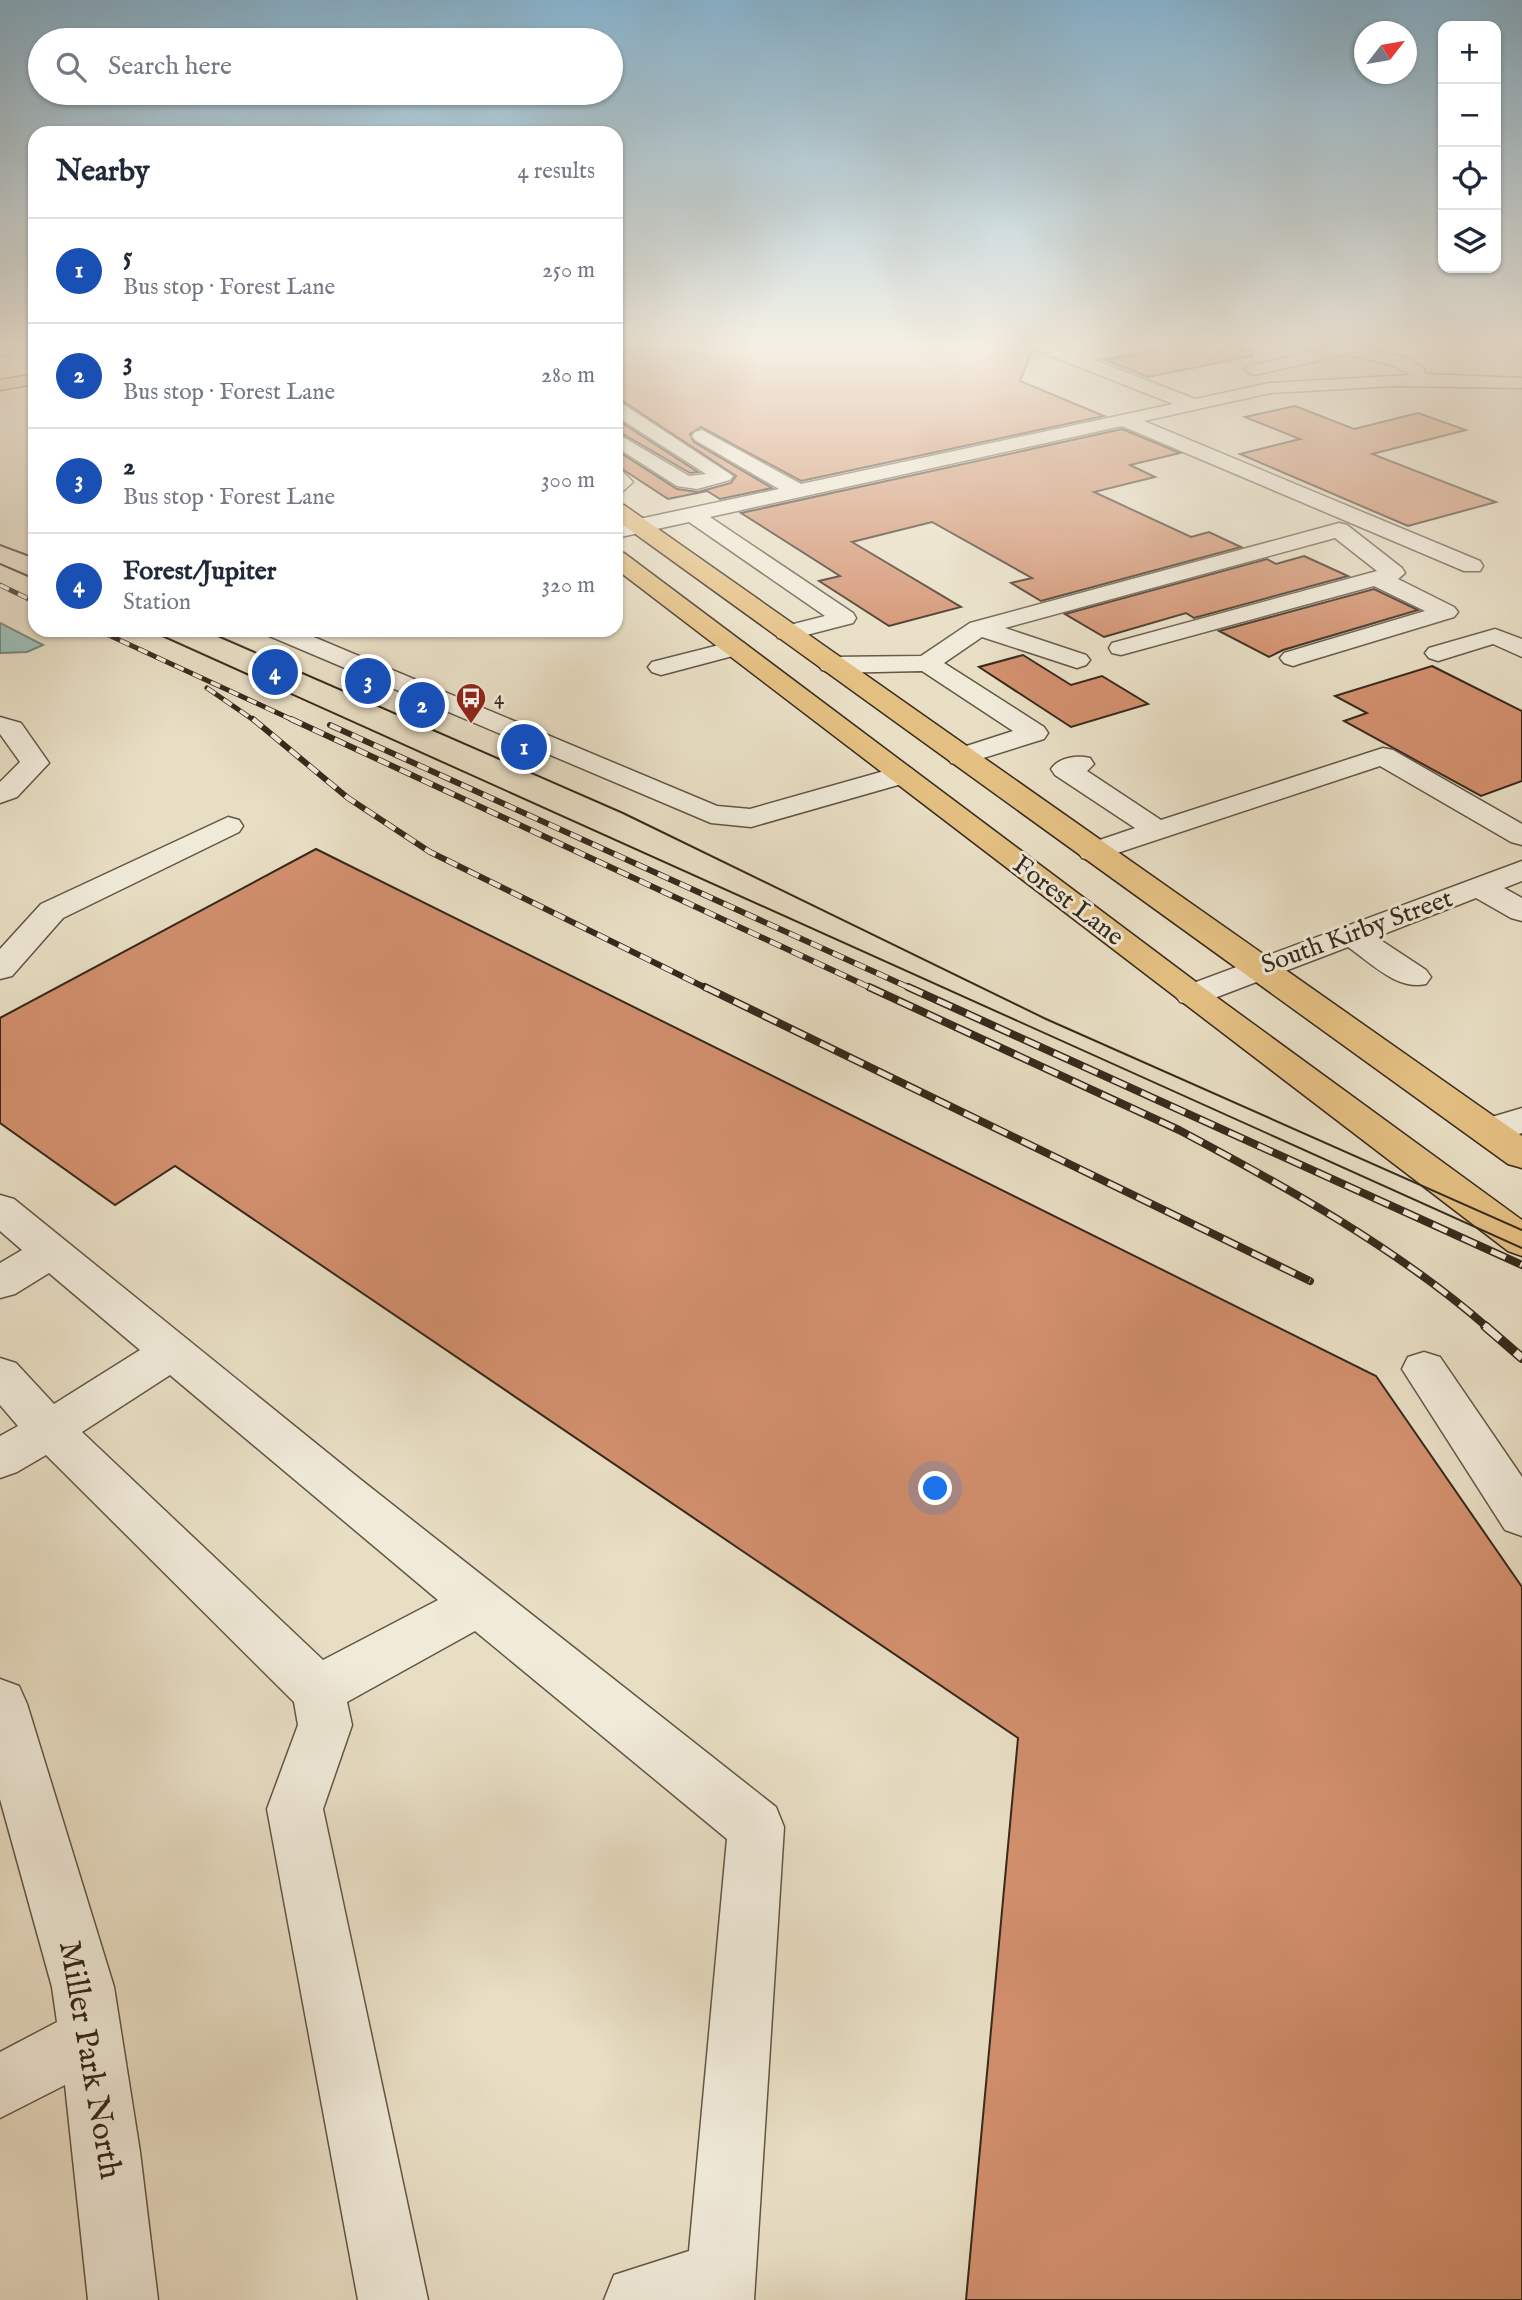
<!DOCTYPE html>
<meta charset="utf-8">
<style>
:root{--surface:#fff;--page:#f2f2f3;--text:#1f2937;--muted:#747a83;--line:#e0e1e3;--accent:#8f2418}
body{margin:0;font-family:"IM FELL English",serif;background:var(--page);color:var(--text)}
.controls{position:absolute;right:21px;top:21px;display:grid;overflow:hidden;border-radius:14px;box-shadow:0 2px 5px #0004}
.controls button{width:63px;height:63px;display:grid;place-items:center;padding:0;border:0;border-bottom:2px solid var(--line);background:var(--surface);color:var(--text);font:35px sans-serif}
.compass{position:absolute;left:1354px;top:21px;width:63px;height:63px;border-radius:50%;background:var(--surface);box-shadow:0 2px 5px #0004;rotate:59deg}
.you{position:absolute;left:936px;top:1489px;width:24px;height:24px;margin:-18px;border:5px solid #fff;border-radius:50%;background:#1a73e8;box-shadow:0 0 0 10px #1a73e833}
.badge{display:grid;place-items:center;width:46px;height:46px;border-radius:50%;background:var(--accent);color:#fff;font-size:23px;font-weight:700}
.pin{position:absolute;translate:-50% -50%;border:4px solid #fff;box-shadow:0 2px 7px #0006}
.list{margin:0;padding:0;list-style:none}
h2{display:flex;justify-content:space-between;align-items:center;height:91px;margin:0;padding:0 28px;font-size:30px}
h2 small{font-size:23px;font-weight:400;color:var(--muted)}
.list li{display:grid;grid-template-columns:46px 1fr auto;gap:21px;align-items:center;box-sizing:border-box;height:105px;padding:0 28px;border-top:2px solid var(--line)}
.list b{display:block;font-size:26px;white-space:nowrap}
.list p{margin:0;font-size:23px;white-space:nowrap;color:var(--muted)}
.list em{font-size:23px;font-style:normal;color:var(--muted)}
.icon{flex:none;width:38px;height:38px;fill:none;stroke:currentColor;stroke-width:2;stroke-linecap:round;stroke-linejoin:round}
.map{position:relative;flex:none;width:1522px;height:2300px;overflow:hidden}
.search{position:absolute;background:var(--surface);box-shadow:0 2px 5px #0004;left:28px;top:28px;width:595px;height:77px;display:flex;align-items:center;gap:18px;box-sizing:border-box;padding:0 24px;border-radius:38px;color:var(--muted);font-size:26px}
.panel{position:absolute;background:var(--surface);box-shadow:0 2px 5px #0004;left:28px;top:126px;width:595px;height:511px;border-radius:21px}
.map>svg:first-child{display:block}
.water{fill:#97bcb7;stroke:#708179;stroke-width:2}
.building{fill:#d28f6d;stroke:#36291b;stroke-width:2}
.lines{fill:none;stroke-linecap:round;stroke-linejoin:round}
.minor-casing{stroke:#625645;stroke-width:3}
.major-casing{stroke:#36291b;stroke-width:3}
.minor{fill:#f0ead9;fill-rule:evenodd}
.major{fill:#e4bf82;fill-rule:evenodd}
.tram{stroke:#36291b;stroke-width:2}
.rail-far3-casing{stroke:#36291b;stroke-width:5}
.rail-far2-casing{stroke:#36291b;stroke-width:6}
.rail-far1-casing{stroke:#36291b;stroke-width:8}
.rail-casing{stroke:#36291b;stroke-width:10}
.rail-far3{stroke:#f0ead9;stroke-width:3.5;stroke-dasharray:10;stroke-linecap:butt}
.rail-far2{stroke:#f0ead9;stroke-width:4.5;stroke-dasharray:12;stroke-linecap:butt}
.rail-far1{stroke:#f0ead9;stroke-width:5;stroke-dasharray:16;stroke-linecap:butt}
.rail{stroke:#f0ead9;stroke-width:7;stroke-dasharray:20;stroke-linecap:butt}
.labels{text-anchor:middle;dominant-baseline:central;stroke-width:6;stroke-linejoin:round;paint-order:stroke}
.far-poi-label{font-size:21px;fill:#36291b;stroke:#f0ead9;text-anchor:start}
.street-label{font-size:26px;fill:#36291b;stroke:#f0ead9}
.near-street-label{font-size:32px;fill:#36291b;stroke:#f0ead9}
</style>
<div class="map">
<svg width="1522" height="2300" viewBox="0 0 1522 2300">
<rect width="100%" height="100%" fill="#e8dec4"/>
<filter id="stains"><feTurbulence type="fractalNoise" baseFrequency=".00286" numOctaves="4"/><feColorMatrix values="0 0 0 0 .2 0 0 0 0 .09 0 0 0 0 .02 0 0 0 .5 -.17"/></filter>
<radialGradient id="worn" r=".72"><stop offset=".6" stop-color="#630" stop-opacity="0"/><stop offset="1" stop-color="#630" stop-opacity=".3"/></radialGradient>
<path class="water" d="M0,623L43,645L27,652L0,653Z"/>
<g class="building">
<path d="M685,343H1024L1032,351L1020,381L1104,416L801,481L701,427L690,434L694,442L772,488L720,499L707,491L668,499L616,465V450L677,489L698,492L731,483L736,476L624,402L616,400V354Z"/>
<path d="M1163,343H1251L1252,356L1148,377L1106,360L1159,350Z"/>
<path d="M1295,406L1354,429L1418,413L1466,430L1372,454L1496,502L1408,526L1240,454L1300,439L1245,417Z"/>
<path d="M616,419L698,472L690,473L616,430Z"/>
<path d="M1122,429L1180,453L1130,465L1155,477L1094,492L1191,537L1209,532L1241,547L1041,601L1011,583L1032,578L932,522L852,542L961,607L889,626L819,581L840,576L741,513Z"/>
<path d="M1304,556L1348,576L1194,618L1186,613L1104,637L1065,614L1267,559L1276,564Z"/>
<path d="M1374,589L1418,610L1283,650L1269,657L1219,631Z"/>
<path d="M1023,655L1071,685L1102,676L1148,704L1071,727L979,667Z"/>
<path d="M1432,666L1522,711V781L1481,796L1344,721L1367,713L1335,696Z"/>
<path d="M316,849L1376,1376L1522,1587V2300H966L1018,1738L175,1166L115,1205L0,1123V1018Z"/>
</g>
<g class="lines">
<g class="minor-casing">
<g id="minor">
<path d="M23,343H35V351L0,356V346Z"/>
<path d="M1027,343H1049L1078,354L1130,343H1160L1158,347L1095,360L1195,399L1270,383L1410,375L1394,366L1348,354L1254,375L1245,370L1248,366L1348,344L1406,358L1424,368L1425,374L1522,378V388L1396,386L1270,393L1144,421L1480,561L1483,566L1480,571H1464L1122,426L710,517L853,613L856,618L853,623L787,640L778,638L775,633L778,628L825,616L689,522L616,538V524L779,489L695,440L692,436L695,432L702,430L801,484L1173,404L1029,347Z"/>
<path d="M1509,343H1522V349L1511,347Z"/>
<path d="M616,402L623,404L733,476L730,480L697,489L677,486L616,447V433L689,476L706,474L616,416Z"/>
<path d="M616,470L623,472L633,482L623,491L616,493Z"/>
<path d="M1339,523L1347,525L1402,568L1405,573L1398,579L1454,607L1458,612L1454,617L1302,663L1293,666L1284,663L1280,658L1284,653L1425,611L1374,586L1121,655L1112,653L1109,648L1112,643L1377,571L1335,538L1005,628L1086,655L1090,660L1086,665L1077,668L982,637L944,663L1044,727L1048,733L1044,739L961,765L951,763L947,757L951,751L1013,731L922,671L831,673L822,670L818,665L822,660L831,657L921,656L970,623Z"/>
<path d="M1495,629L1522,639V657L1493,644L1438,661L1429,658L1425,653L1429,648Z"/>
<path d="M264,630H297L717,806L750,809L902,766L912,769L916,775L912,781L751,827L711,823L267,635Z"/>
<path d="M735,641L744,643L747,648L744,653L661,675L652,672L648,667L652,662Z"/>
<path d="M0,717L21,723L49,763L17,797L0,803V782L20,762L0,734Z"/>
<path d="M1383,748L1393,750L1522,824V845L1511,842L1380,766L1093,861L1082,858L1078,852L1082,846L1135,828L1055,775L1051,769C1059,757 1077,755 1090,758L1094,764L1087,771L1161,820Z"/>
<path d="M228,817L239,820L243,826L239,832L63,918L12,976L0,979V949L41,904Z"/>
<path d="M1522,861V881L1504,888L1522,898V921L1511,918L1476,898L1376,937L1426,970L1431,977L1426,984C1398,991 1371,963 1348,947L1204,1002L1192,1005L1180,1002L1175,995L1180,988Z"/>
<path d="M1522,1108V1133L1488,1144L1475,1140L1469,1131L1475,1122Z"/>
<path d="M0,1195L14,1199L360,1479L776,1807L784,1827L754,2300H604L614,2275L689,2251L727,1839L475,1631L347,1702L352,1725L323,1809L428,2300H358L267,1809L298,1725L294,1702L46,1455L17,1472L0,1478V1436L18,1426L0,1405V1358L16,1363L54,1404L140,1350L49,1273L15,1294L0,1298V1263L22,1250L0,1231ZM170,1375L438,1600L323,1660L82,1432Z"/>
<path d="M1424,1352L1440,1357L1522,1477V1536L1505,1530L1402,1369L1408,1357Z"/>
<path d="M0,1679L19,1686L27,1704L114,1987L140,2152L158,2300H88L65,2085L0,2118V2052L57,2022L52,1987L0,1799Z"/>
</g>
</g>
<g class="major-casing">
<g id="major">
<path d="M35,374V384L0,390V380Z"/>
<path d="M616,504L624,505L1522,1136V1168L1508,1164L616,520Z"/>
<path d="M616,551L624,553L1204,988L1522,1220V1256L1508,1251L616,569Z"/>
</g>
</g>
<use href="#minor" class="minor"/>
<use href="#major" class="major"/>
<g class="tram">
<path d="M0,545L35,558"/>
<path d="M0,564L35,579"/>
<path d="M149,630L1522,1248"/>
<path d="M204,630L623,813L1046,1019L1522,1230"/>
</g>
<g class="rail-far3-casing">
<g id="rail-far3">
<path d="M0,585L35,602"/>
<path d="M102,632L295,721"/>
<path d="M207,688L255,721"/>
</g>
</g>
<g class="rail-far2-casing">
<g id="rail-far2">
<path d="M253,719L348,798L430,852L708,989"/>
<path d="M291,719L873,989"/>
<path d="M330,725L912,989"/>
</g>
</g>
<g class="rail-far1-casing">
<g id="rail-far1">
<path d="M705,987L1310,1281"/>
<path d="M869,987L1179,1130C1286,1187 1395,1247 1487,1327"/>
<path d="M908,987L1522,1265"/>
</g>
</g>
<g class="rail-casing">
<path id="rail" d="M1485,1326L1522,1358"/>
</g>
<use href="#rail-far3" class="rail-far3"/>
<use href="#rail-far2" class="rail-far2"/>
<use href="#rail-far1" class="rail-far1"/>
<use href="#rail" class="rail"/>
</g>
<linearGradient id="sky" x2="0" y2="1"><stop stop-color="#87b7d4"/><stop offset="0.52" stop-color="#f5f0e4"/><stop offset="1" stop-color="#f5f0e4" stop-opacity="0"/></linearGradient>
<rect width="1522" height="665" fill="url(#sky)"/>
<defs>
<g id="bus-pin" transform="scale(1.575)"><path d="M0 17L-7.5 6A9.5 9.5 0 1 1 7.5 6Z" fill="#8f2418" stroke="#f0ead9"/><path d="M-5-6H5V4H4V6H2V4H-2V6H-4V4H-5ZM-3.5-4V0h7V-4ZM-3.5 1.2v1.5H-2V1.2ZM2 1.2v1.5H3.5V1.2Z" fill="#fff"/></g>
</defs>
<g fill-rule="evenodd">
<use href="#bus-pin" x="471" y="698"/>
</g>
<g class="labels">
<g class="far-poi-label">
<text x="494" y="698">4</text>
</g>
<g class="street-label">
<text transform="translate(1068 901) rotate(37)">Forest Lane</text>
<text transform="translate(1357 932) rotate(-20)">South Kirby Street</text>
</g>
<g class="near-street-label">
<text transform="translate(89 2060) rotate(80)">Miller Park North</text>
</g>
</g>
<rect width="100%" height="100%" filter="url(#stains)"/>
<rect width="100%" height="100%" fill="url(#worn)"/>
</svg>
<div class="controls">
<button>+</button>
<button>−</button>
<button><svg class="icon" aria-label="locate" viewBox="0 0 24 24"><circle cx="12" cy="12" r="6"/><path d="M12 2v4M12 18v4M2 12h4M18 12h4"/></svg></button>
<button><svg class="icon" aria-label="layers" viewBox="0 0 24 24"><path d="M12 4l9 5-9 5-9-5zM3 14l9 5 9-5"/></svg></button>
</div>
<svg class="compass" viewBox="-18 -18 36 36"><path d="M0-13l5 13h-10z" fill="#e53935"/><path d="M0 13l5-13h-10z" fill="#747a83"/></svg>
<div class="you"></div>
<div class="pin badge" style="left:524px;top:747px;background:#1a4fb4">1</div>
<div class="pin badge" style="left:422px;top:705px;background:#1a4fb4">2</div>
<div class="pin badge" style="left:368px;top:681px;background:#1a4fb4">3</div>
<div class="pin badge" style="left:275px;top:672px;background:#1a4fb4">4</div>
<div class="search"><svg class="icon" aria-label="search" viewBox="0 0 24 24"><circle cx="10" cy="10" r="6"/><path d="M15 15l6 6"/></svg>Search here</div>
<section class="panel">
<h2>Nearby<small>4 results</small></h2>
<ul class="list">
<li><span class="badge" style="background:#1a4fb4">1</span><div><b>5</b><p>Bus stop · Forest Lane</p></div><em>250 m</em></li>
<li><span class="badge" style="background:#1a4fb4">2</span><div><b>3</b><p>Bus stop · Forest Lane</p></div><em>280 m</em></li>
<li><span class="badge" style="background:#1a4fb4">3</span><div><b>2</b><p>Bus stop · Forest Lane</p></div><em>300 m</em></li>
<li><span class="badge" style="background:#1a4fb4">4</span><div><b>Forest/Jupiter</b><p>Station</p></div><em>320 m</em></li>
</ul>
</section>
</div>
